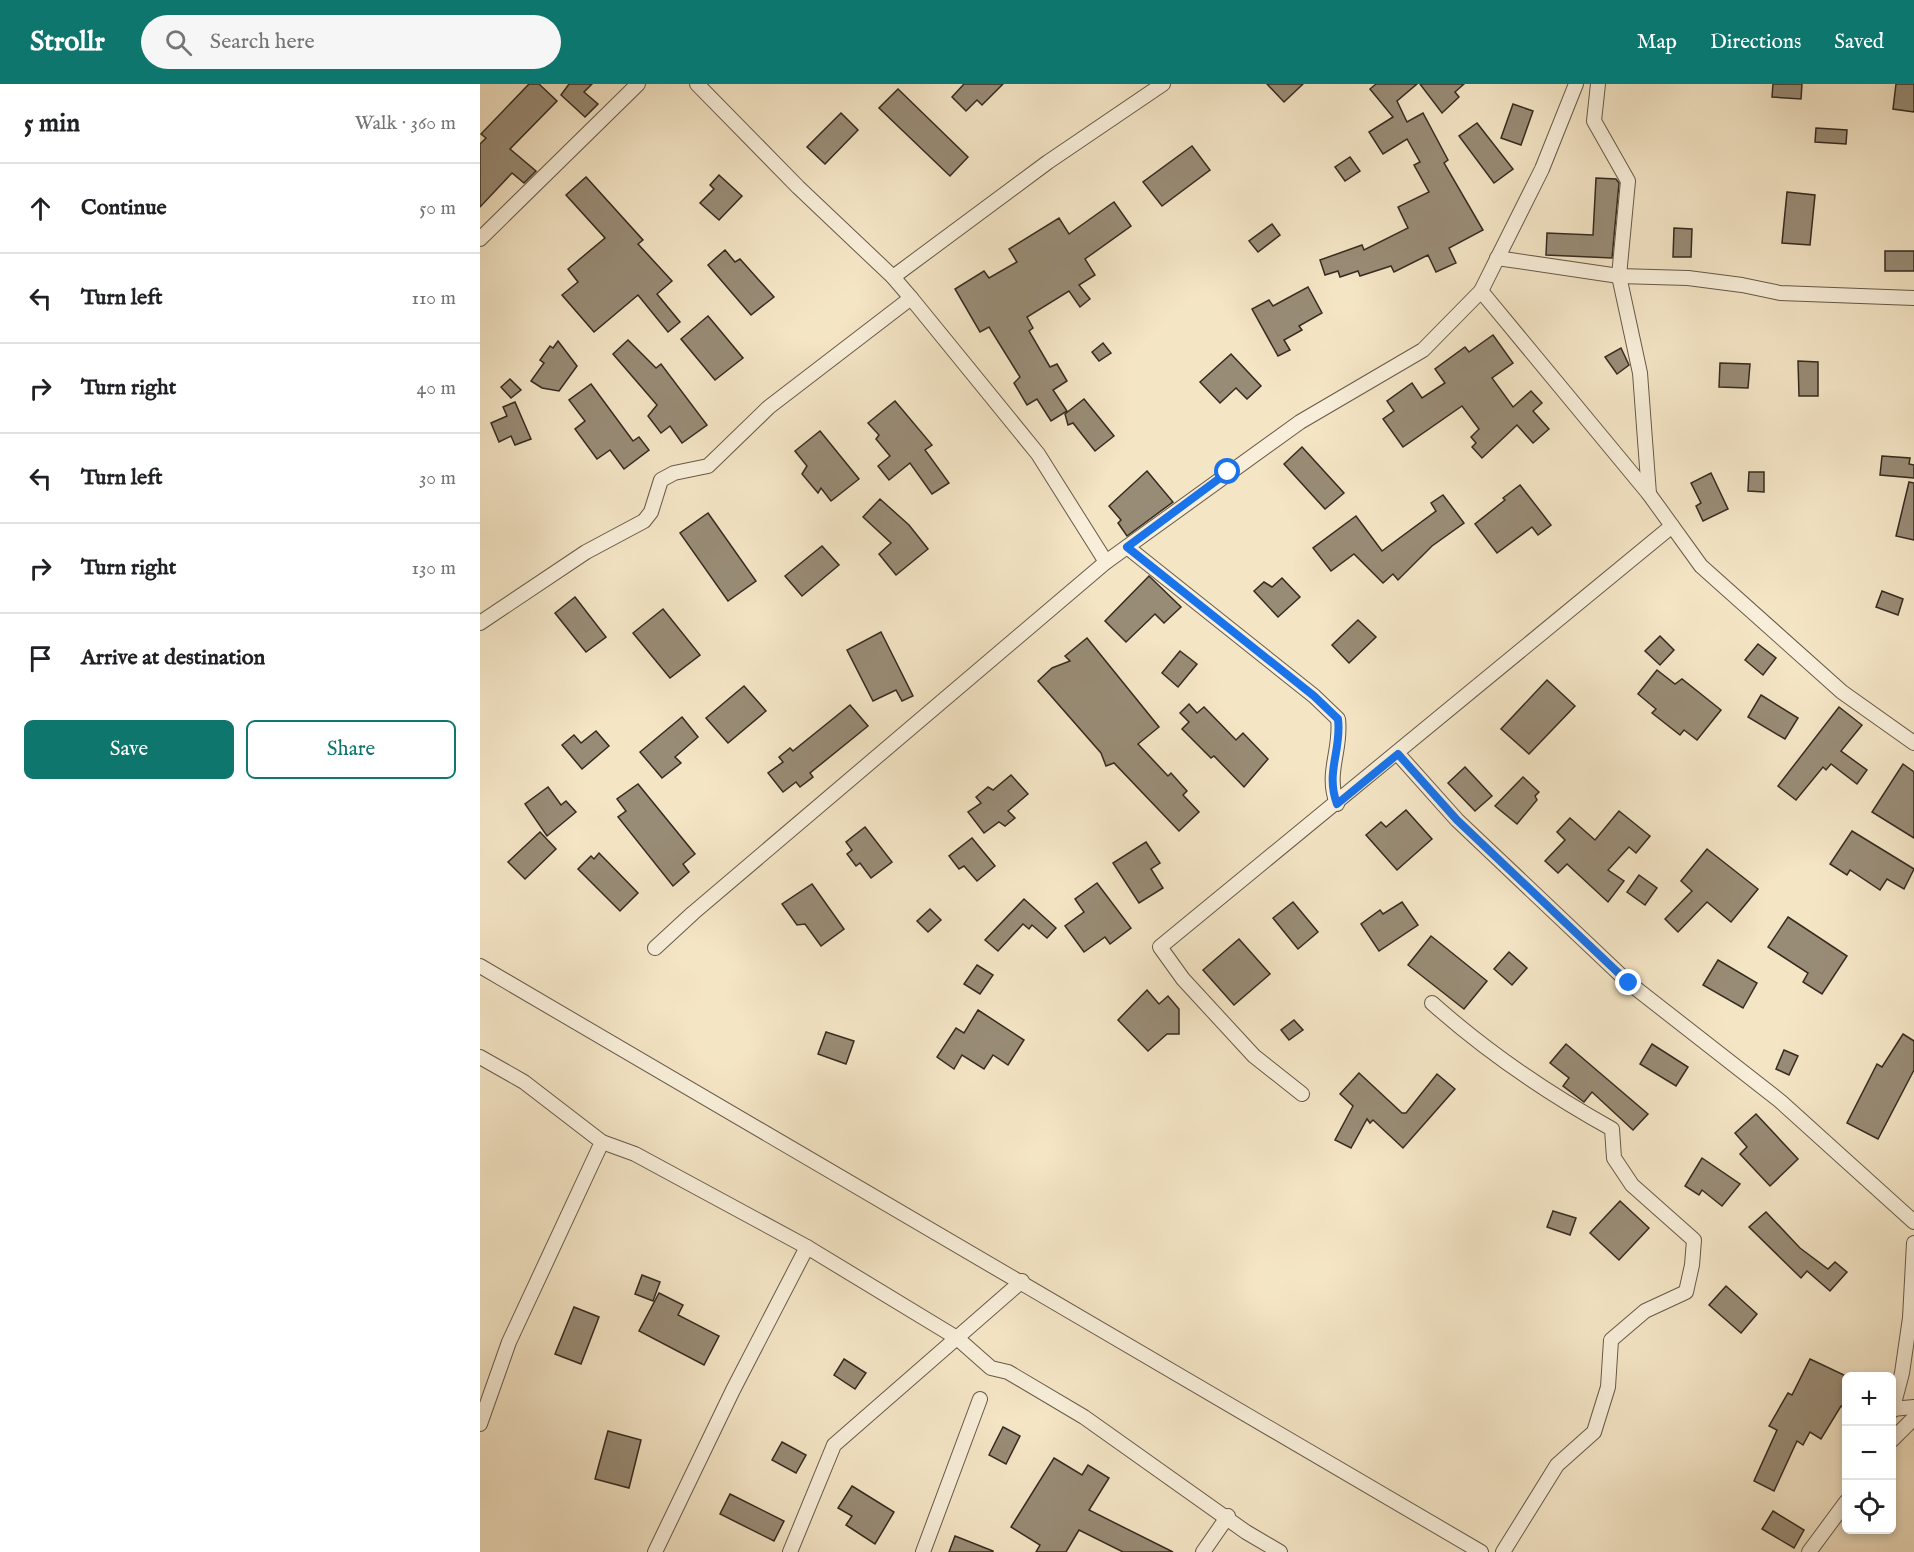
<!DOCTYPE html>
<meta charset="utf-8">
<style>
:root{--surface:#fff;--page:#f6f6f6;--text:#202124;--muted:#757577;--line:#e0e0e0;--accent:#0f766e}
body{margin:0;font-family:"IM FELL English",serif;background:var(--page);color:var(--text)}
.controls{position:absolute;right:18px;bottom:18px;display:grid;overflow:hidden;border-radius:9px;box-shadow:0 3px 9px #0003}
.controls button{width:54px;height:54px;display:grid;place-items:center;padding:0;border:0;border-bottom:2px solid var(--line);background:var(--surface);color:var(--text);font:30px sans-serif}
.stop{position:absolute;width:18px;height:18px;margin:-14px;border:4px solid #1a73e8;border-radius:50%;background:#fff}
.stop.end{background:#1a73e8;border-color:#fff;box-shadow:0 2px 6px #0008}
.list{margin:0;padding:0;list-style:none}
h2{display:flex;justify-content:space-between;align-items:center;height:78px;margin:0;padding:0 24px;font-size:26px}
h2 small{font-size:20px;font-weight:400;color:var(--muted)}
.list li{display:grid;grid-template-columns:39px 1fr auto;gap:18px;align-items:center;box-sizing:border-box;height:90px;padding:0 24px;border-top:2px solid var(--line)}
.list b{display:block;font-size:22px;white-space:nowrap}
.list em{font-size:20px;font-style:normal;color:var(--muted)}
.actions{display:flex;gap:12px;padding:18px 24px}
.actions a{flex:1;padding:14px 0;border:2px solid var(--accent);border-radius:9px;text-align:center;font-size:21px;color:var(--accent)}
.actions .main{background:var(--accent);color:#fff}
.icon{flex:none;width:33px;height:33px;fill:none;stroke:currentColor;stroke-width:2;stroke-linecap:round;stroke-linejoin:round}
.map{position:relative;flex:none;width:1434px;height:1468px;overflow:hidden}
header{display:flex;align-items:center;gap:36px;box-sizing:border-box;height:84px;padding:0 30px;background:var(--accent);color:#fff}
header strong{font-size:28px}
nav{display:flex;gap:33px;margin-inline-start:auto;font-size:21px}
.search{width:420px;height:54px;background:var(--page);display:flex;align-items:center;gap:15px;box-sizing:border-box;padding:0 21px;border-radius:33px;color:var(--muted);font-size:22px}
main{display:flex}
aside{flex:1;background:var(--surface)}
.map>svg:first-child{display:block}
.building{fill:#998c76;stroke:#362b21;stroke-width:1.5}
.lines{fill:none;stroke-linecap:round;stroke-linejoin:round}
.minor-casing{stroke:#665a4a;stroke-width:16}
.minor{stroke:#f8eed9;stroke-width:14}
.route{stroke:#1a73e8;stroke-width:8}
</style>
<header>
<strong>Strollr</strong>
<div class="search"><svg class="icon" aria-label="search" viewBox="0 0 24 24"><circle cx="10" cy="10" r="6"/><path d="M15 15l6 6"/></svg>Search here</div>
<nav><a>Map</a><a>Directions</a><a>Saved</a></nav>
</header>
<main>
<aside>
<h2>5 min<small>Walk · 360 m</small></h2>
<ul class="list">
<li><svg class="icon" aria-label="ahead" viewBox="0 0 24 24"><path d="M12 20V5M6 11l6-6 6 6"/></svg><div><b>Continue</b></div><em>50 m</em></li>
<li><svg class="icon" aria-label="left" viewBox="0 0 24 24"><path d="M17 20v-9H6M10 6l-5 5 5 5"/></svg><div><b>Turn left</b></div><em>110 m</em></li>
<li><svg class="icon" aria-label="right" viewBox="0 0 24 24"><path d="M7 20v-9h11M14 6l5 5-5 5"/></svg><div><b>Turn right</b></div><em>40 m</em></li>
<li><svg class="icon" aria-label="left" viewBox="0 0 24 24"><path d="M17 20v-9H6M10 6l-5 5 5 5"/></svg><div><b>Turn left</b></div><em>30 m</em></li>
<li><svg class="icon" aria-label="right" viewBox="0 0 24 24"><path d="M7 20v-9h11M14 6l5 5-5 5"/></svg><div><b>Turn right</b></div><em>130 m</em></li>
<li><svg class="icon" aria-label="arrive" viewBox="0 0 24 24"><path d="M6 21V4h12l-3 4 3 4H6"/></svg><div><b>Arrive at destination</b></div></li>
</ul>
<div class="actions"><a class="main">Save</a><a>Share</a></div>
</aside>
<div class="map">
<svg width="1434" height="1468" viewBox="0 0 1434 1468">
<rect width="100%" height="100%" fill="#f4e5c5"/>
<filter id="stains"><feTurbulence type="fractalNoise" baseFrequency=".00333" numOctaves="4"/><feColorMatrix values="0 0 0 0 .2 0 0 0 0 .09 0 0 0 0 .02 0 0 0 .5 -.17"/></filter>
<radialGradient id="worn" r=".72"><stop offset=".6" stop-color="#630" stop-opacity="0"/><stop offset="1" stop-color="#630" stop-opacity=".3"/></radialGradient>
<g class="building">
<path d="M49,0H59L77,17L30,65L56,87L44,99L32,89L0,123V60L6,54L1,50Z"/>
<path d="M89,0H112L104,8L118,20L105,33L81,11Z"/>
<path d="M484,0H523L502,21L497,16L486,27L472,13Z"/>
<path d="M787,0H823L804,18Z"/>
<path d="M896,0H937L917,17L927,38L943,29L968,76L964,79L1003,146L969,164L976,179L956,188L948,171L914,188L911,182L880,192L878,187L860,193L858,187L845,191L840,176L882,161L884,166L928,144L918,123L949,108L934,81L940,78L927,55L903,70L889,48L913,33L890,5Z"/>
<path d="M940,0H984L975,8L979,13L962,29Z"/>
<path d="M1293,0H1322L1321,15L1292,13Z"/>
<path d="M1416,0H1434V28L1413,25Z"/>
<path d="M418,5L488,73L470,92L399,24Z"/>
<path d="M1033,20L1053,27L1041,61L1021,54Z"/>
<path d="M361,29L378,46L345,80L327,63Z"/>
<path d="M997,39L1033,85L1014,99L979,52Z"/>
<path d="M1336,44L1367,46L1366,60L1335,58Z"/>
<path d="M712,62L730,86L682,122L663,98Z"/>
<path d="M870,73L880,87L865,97L855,83Z"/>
<path d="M239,91L262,112L239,136L220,119L234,105L230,101Z"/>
<path d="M106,93L163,156L158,160L192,197L177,210L200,238L188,248L158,211L114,248L82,211L98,198L88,185L125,154L86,111Z"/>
<path d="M1116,94L1136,95L1139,99L1132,174L1066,171L1067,149L1113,151Z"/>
<path d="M1307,108L1335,111L1330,161L1302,159Z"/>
<path d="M634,118L651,142L605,175L615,191L599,201L610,215L600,223L589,207L547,233L553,244L549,247L570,283L577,280L587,297L573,306L587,327L571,337L557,315L547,321L534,299L540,293L509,243L500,248L475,205L504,187L509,194L537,178L529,165L579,134L589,150Z"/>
<path d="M792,140L800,151L778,168L769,157Z"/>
<path d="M1194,144L1212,145L1211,173H1193Z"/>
<path d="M245,166L255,178L260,175L294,213L271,231L228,181Z"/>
<rect x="1405" y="167" width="29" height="20"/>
<path d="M828,203L842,229L819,242L822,246L804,256L810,266L798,272L772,225L789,216L793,222Z"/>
<path d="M228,232L263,274L235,296L201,255Z"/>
<path d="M1013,251L1033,279L1012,294L1033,323L1051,307L1062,319L1053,327L1069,345L1053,359L1037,341L1002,374L992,363L996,359L991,353L999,345L982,322L923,363L903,335L914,327L907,317L932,299L942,314L965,299L955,285L985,263L989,268Z"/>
<path d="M148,256L176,284L181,280L227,341L202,359L190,342L181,349L168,332L177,321L133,270Z"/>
<path d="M78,257L97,282L79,307L62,304L51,297L64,279L60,276L70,262L73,264Z"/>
<path d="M623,259L631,269L619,277L612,268Z"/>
<path d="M1141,264L1149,281L1137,290L1125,273Z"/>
<path d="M751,270L781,302L767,315L756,304L740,319L720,298Z"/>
<path d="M1318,277L1338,278V312H1319Z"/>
<path d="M1240,279L1270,280L1268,304L1239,303Z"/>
<path d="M30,295L41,306L31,314L21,303Z"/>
<path d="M111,300L153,357L159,353L169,366L144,385L130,366L117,375L95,345L105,337L89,316Z"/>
<path d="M604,315L634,352L615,367L593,339L588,341L585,330Z"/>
<path d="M415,317L452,361L445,366L469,399L452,410L430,379L409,396L398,382L410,372L396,355L399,351L388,339Z"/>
<path d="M35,318L51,355L35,361L31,352L19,358L11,339L27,332L23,323Z"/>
<path d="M340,347L379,395L351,417L341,404L338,409L322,390L327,382L315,367Z"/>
<path d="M822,363L864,409L845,425L804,380Z"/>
<path d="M1402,372L1430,374L1429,380L1434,381V394L1400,391Z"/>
<path d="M667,387L693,418L647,452L638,439L641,436L629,422Z"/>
<path d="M1269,388H1284V408L1268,407Z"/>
<path d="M1231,389L1248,425L1223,437L1216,422L1221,419L1211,399Z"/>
<path d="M1429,398L1434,399V456L1416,452Z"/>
<path d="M1040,401L1071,441L1058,451L1052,443L1017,469L995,440L1025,416L1023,414Z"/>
<path d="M963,411L984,439L952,462L918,496L913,490L903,499L874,470L851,487L833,464L876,432L902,467L956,427L951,419Z"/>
<path d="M400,415L429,441L448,465L416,491L399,470L411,459L383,433Z"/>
<path d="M228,429L276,497L248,517L200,449Z"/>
<path d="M342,462L359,481L322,512L305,492Z"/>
<path d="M669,492L701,523L684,539L675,530L646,558L625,537Z"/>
<path d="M802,494L820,513L798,533L774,507L784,498L792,503Z"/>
<path d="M1402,507L1423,515L1418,531L1396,523Z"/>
<path d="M95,513L126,553L106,568L75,529Z"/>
<path d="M183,525L220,571L190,594L153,549Z"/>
<path d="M878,536L896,553L869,579L852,561Z"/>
<path d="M401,548L433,612L422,617L416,606L393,617L367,566Z"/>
<path d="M1180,552L1194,566L1180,581L1165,567Z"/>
<path d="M607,554L679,643L658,660L688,692L691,689L707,707L703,711L719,728L699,747L634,679L626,682L621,669L558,597L572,584L590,577L585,572Z"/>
<path d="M1278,560L1296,574L1283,591L1265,576Z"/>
<path d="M700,567L717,580L698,603L682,589Z"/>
<path d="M1177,586L1195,600L1202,595L1241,626L1217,656L1204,646L1200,651L1172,629L1176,625L1158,610Z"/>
<path d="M1067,596L1095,622L1049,670L1021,645Z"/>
<path d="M264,602L286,627L248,659L226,634Z"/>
<path d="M1281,611L1318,634L1305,655L1268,633Z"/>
<path d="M709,620L717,629L724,623L756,656L763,649L788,675L764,703L734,672L731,674L702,645L709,638L700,629Z"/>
<path d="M370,621L388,642L330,689L333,693L320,703L316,698L303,708L288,689L303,678L299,673L310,664L313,667Z"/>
<path d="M1359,623L1382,641L1361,667L1387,686L1377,700L1351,680L1346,686L1343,683L1316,716L1298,702Z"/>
<path d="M202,633L218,653L195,673L201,679L182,694L160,668Z"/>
<path d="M116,647L129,662L102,685L82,661L94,651L101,659Z"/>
<path d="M1423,680L1434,688V754L1392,728Z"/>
<path d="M985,683L1012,712L995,727L968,699Z"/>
<path d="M531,691L548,710L528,727L535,734L525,742L519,738L504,749L488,728L501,719L496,713L508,703L513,706Z"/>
<path d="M1043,693L1059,708L1055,712L1057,716L1037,740L1015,722Z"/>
<path d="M158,700L215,770L203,780L209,788L193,802L138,733L146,727L137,715Z"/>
<path d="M68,703L81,721L86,717L96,728L67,752L45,720Z"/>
<path d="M926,726L952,755L917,786L886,751L901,738L906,743Z"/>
<path d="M1139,727L1170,752L1156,769L1149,763L1128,786L1144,797L1128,818L1087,780L1078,789L1065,777L1085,756L1077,748L1090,734L1115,756Z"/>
<path d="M385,743L412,778L391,794L380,779L376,782L367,770L372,766L366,758Z"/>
<path d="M1372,747L1434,785L1424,805L1407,795L1400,806L1370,786L1367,791L1350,780Z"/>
<path d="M60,748L76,765L45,795L28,778Z"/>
<path d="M492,754L515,782L497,797L484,782L479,785L469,772Z"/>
<path d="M666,758L680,779L671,785L683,804L659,819L633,779Z"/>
<path d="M1227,765L1278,805L1251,838L1227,818L1198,848L1185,835L1212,807L1201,797Z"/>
<path d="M119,769L158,809L140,827L98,785L111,772L114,775Z"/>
<path d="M1159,791L1177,804L1165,821L1147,808Z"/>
<path d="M617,799L651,844L630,860L625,853L604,868L585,842L604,828L595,815Z"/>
<path d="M332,800L364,845L341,862L325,840L317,841L302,820Z"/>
<path d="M544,815L576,844L567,854L552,841L549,845L543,840L518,867L505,856Z"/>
<path d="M813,818L838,848L818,865L793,834Z"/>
<path d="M922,818L938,841L899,867L881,840L900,826L903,830Z"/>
<path d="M450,825L461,836L448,848L437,837Z"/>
<path d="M1308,833L1367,872L1342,910L1323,898L1328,889L1288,863Z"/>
<path d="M951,852L1007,897L984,925L928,881Z"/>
<path d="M759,855L790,890L754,921L723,886Z"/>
<path d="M1029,868L1047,884L1032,901L1014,885Z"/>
<path d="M1238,876L1277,899L1263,924L1223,901Z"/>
<path d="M497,881L513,891L500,910L484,900Z"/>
<path d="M667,906L679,920L688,912L699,925V950H687L668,967L638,936Z"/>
<path d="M498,926L544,956L528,981L513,971L504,985L482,971L474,985L457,973L476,944L484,949Z"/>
<path d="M814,936L823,946L809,956L801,946Z"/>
<path d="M346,948L374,957L366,980L338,970Z"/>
<path d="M1423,950L1434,957V986L1398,1055L1367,1039L1397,980L1402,983Z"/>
<path d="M1086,960L1168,1030L1153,1046L1112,1008L1104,1018L1083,1002L1089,994L1070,979Z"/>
<path d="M1172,960L1208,983L1196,1002L1160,980Z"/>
<path d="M1304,966L1318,972L1309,991L1296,985Z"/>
<path d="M879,989L922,1029H926L957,990L975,1005L923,1064L893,1036L890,1039L887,1035L871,1064L855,1056L873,1022L860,1010Z"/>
<path d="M1276,1030L1318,1075L1290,1102L1260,1070L1267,1063L1255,1049Z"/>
<path d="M1222,1074L1260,1100L1242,1122L1222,1106L1219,1111L1205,1102Z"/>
<path d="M1140,1117L1169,1144L1139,1176L1110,1149Z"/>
<path d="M1073,1127L1096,1134L1090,1151L1067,1143Z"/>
<path d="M1286,1128L1320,1164L1348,1185L1355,1178L1367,1188L1350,1207L1327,1187L1321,1194L1269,1143Z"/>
<path d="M162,1191L180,1198L173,1217L155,1210Z"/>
<path d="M1246,1202L1277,1230L1261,1249L1229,1221Z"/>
<path d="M179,1209L203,1221L198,1231L239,1252L224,1281L159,1247Z"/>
<path d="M94,1223L119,1233L101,1280L75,1270Z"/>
<path d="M364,1275L386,1289L375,1305L354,1291Z"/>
<path d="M1330,1275L1366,1292V1325L1361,1322L1341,1355L1330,1348L1323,1361L1317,1357L1294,1407L1274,1397L1297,1346L1289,1342L1308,1309L1312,1311Z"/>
<path d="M523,1343L540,1352L526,1380L509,1371Z"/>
<path d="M128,1347L161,1356L149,1404L115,1395Z"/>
<path d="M302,1358L326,1371L316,1389L292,1376Z"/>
<path d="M574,1374L602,1391L608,1381L629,1394L609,1426L693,1468H643L599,1446L586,1468H556L560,1461L531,1443Z"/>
<path d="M372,1402L414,1428L395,1460L366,1441L372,1432L358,1424Z"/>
<path d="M250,1410L304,1437L294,1457L240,1430Z"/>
<path d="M1293,1427L1324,1446L1314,1464L1282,1445Z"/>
<path d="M475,1452L513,1467V1468H469Z"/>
</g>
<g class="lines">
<g class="minor-casing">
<g id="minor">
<path d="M217,0L318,103L413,193L431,214L558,370L626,478"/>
<path d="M1118,0L1114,37L1148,97L1139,192L1160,289L1169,410"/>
<path d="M0,155L158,0"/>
<path d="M1017,174L1139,192L1208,194L1262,201L1300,209L1434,214"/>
<path d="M413,193L568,78L683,0"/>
<path d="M1001,207L1169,410L1221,482L1362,608L1434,659"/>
<path d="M647,463L834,612L858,635C862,666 845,688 857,720"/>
<path d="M0,539L106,468L164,437L171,428L181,396L194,389L228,382L289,323L431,214"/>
<path d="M918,670L977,736L1149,899L1300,1017L1434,1138"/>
<path d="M175,864L213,829L626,478L820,338L943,266L1001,207L1062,85L1096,0"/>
<path d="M0,882L1001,1468"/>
<path d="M952,919C1007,968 1067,1009 1132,1045L1134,1074L1152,1101L1214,1156L1212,1181L1206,1208L1165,1227L1131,1256L1128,1303L1114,1348L1077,1381L1023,1468"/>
<path d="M0,973L44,998L122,1058L155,1070L327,1163L477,1254L511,1284L528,1288L604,1333L766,1448L800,1468"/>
<path d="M822,1010L774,972L703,895L680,863L1192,442"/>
<path d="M1412,1325L1434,1323"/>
<path d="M1412,1327L1422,1289L1430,1234L1434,1159"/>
<path d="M0,1340L29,1258L122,1058"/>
<path d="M1412,1356L1434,1334"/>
<path d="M175,1468L253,1306L327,1163"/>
<path d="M310,1468L354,1361L542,1197"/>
<path d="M443,1468L500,1315"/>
<path d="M723,1468L748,1432"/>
<path d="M1329,1468L1366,1418"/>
</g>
</g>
<use href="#minor" class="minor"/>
</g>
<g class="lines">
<path class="route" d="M748,388L647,463L834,612L858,635C862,666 845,688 857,720L918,670L977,736L1149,899"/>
</g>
<rect width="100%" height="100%" filter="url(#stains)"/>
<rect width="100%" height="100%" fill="url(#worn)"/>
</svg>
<div class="controls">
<button>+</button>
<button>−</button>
<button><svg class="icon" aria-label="locate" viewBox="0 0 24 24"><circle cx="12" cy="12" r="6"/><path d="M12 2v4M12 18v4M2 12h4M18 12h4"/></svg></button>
</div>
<div class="stop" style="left:748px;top:388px"></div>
<div class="stop end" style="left:1149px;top:899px"></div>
</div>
</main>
